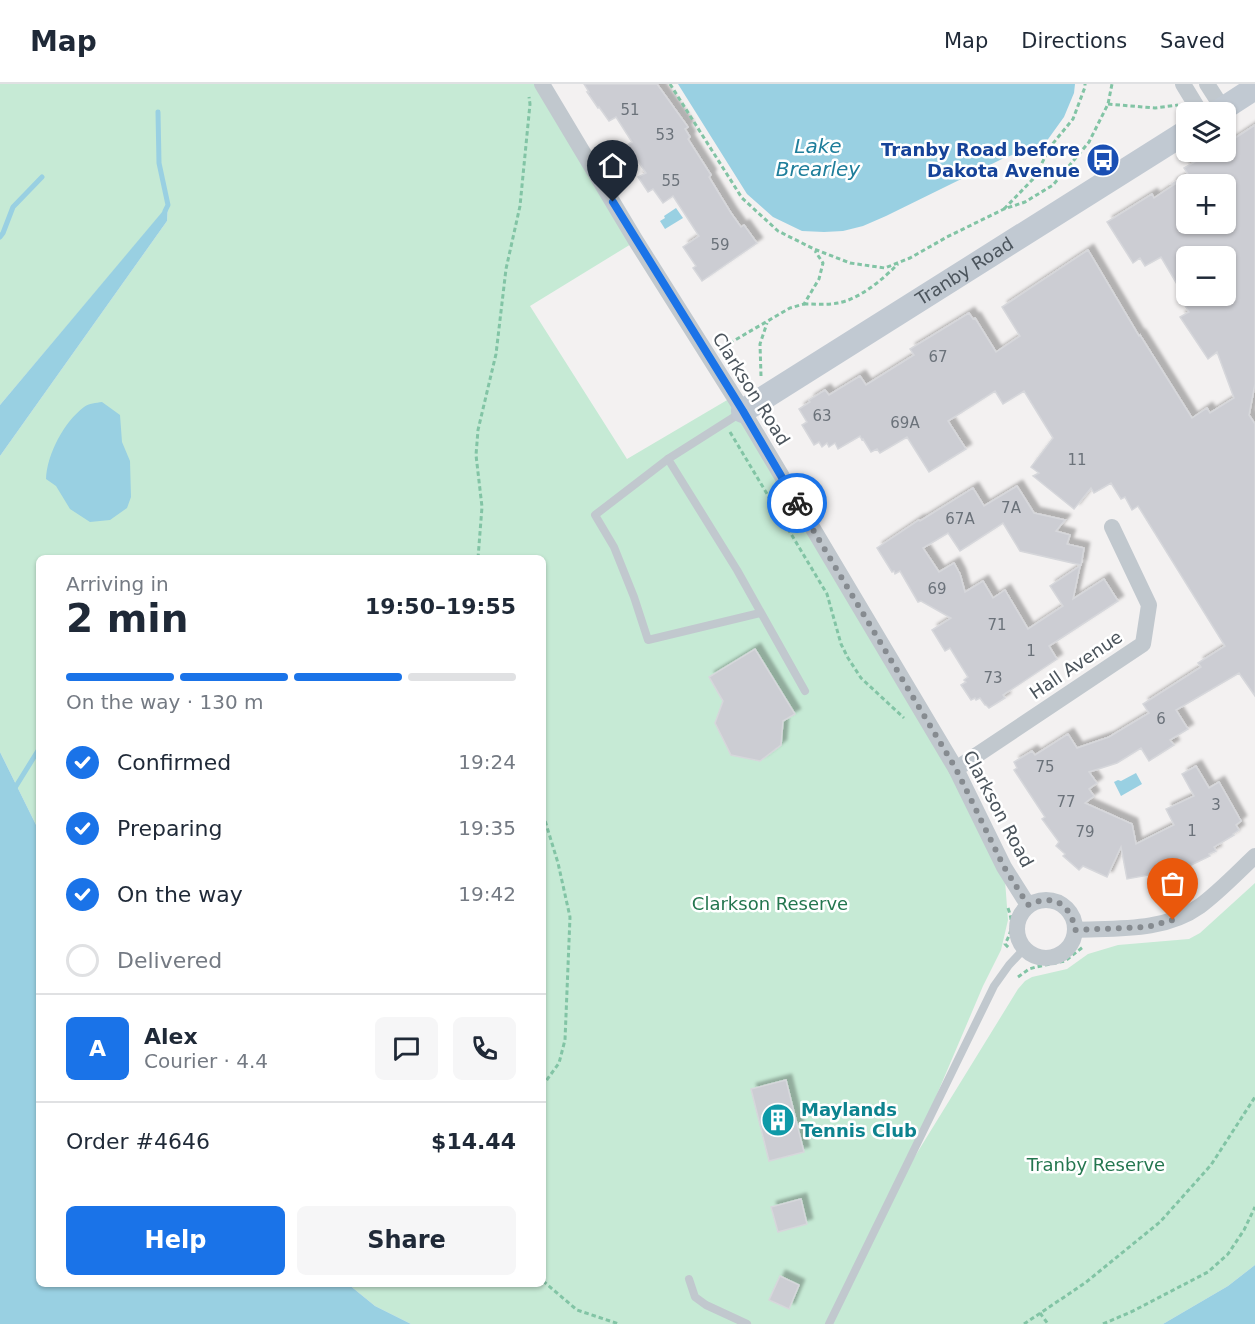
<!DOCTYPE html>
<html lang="en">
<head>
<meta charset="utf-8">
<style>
	:root { --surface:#fff; --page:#f6f6f7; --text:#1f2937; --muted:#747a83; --line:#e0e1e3; --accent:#1a73e8 }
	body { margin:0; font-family:"DejaVu Sans",sans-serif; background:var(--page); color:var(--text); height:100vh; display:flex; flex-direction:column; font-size:22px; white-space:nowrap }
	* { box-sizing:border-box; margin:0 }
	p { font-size:20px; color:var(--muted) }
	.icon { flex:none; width:33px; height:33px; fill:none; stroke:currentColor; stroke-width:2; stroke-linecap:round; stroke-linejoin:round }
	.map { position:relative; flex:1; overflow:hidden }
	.panel { position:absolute; left:36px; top:471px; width:510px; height:732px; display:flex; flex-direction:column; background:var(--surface); border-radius:9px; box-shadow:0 2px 4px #0004 }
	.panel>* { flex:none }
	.fabs { position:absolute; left:1176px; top:18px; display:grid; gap:12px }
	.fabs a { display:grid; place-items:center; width:60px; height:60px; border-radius:9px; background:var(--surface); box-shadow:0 2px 4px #0004; font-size:30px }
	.pin { position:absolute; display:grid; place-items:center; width:51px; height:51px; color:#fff; margin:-62px -26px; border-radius:50% 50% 50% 0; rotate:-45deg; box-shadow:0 0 6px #0007 }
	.pin .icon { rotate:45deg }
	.courier { position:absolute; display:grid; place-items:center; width:60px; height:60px; margin:-30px; border:4px solid #1a73e8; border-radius:50%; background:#fff; color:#222; box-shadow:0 2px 8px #0007 }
	.summary em { font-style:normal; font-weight:700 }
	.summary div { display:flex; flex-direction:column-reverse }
	.summary { display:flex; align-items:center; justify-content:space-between; height:102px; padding:0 30px }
	h1 { font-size:39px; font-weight:700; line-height:45px }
	.bar { display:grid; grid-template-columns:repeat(4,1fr); gap:9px 6px; align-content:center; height:72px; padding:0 30px }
	.bar i { height:8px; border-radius:4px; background:var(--line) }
	.bar .selected { background:var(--accent) }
	.bar p { grid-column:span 4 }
	.line { display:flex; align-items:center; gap:15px; padding:0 30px; border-top:2px solid var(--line) }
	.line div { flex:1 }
	.round { display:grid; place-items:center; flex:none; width:63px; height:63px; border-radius:9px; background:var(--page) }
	ol { padding:0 30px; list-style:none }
	li { display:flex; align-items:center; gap:18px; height:66px }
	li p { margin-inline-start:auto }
	li .icon { padding:6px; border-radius:50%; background:var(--accent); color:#fff; stroke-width:4 }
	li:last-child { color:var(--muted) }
	li i { width:33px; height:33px; border:3px solid var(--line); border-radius:50% }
	.button { display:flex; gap:12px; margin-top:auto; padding:12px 30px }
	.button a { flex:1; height:69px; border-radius:9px; background:var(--accent); color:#fff; font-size:24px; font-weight:700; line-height:69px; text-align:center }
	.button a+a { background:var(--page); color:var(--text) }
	header { display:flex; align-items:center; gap:36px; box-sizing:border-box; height:84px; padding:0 30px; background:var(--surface); border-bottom:2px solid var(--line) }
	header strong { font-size:28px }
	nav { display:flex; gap:33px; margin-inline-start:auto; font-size:21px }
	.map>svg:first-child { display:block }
	.green { fill:#c6ead5 }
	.water { fill:#99d0e2 }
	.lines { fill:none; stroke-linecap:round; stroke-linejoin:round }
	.stream { stroke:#99d0e2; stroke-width:5 }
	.building { fill:#cccdd3; stroke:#d6d7db; stroke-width:1.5; fill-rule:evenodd; filter:url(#shadow) }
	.path { stroke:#82c4a5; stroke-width:3; stroke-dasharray:4.5 3; stroke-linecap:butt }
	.lane { stroke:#c1c8ce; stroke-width:8 }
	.street { stroke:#c1c8ce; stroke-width:16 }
	.secondary { stroke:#c1c9d2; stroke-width:24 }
	.done { stroke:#868b90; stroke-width:6; stroke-dasharray:0 10.8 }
	.route { stroke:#1a73e8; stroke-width:8 }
	.labels { text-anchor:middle; stroke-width:5; stroke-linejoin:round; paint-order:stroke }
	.number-label { font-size:15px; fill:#6b727a }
	.transit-label { font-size:18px; font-weight:bold; fill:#164399; stroke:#fff; text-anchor:end }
	.street-label { font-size:18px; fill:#4b545c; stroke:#fff }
	.park-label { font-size:18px; fill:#24764f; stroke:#fff }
	.culture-label { font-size:18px; font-weight:bold; fill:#0d838f; stroke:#fff; text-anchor:start }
	.water-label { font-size:20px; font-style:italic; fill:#1f7e9b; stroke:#fff }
</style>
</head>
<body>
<header>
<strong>Map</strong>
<nav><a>Map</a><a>Directions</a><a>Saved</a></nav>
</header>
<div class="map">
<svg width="1255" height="1240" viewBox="0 0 1255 1240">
	<defs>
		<filter id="shadow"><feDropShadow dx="5.5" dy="-5.5" stdDeviation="1.5" flood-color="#0004"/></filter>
	</defs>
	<rect width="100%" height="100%" fill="#f3f1f1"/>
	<!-- green -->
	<path class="green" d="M 0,0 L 538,0 L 636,157 L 530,222 L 627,375 L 734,312 L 1004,783 L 1008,836 L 1001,866 L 983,902 L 901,1095 L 1018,905 L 1025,897 L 1032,893 L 1067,885 L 1088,870 L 1118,861 L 1189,855 L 1200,849 L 1255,799 L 1255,1181 L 1228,1202 L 1163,1240 L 411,1240 L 375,1222 L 348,1200 L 543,1200 L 543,474 L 39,474 L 39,747 L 0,668 L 0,372 L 167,137 L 168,122 L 0,321 Z"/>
	<!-- water -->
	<g class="water">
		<path d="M 678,0 L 1075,0 L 1074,9 L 1064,33 L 1046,58 L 1002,75 L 886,132 L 863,142 L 843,147 L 824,148 L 802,147 L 773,133 L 747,110 Z"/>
		<path d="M 168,121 L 167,137 L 0,372 L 0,321 Z"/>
		<path d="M 676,124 L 683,134 L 665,145 L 660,137 L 665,134 L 664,132 Z"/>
		<path d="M 102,318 L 120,331 L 122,358 L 130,377 L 131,413 L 127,424 L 110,436 L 90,438 L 70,425 L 56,402 L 46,395 C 47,370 64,338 84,323 C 89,319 96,319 102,318 Z"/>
		<path d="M 0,668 L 39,747 L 39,1200 L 348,1200 L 375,1222 L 411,1240 L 0,1240 Z"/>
		<path d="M 1136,689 L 1142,700 L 1121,712 L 1114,698 L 1118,696 L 1121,697 Z"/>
		<path d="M 1255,1181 L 1255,1240 L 1163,1240 L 1228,1202 Z"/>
	</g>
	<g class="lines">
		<!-- stream -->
		<g class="stream">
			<path d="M 158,28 L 159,79 L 168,121 L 165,127"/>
			<path d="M 0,153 L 3,149 L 13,123 L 42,93"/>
			<path d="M 13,707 L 39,665"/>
		</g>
	</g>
	<!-- building -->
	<g class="building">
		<path d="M 584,0 L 657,0 L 688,43 L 685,45 L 690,53 L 688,55 L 711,91 L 709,93 L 731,129 L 741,143 L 744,141 L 757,159 L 702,197 L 693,184 L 696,182 L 683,163 L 699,152 L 673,112 L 663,119 L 653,105 L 648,108 L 638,93 L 646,89 L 627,61 L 632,58 L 616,33 L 609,37 L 599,23 L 598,24 L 587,8 L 589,8 Z"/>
		<path d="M 1255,41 L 1255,300 L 1249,331 L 1255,340 L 1255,612 L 1239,589 L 1176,626 L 1188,645 L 1170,656 L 1174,661 L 1149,677 L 1141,664 L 1117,679 L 1089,688 L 1097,699 L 1089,705 L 1094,712 L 1085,719 L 1132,740 L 1136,760 L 1174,741 L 1166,725 L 1194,712 L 1182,690 L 1196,682 L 1209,704 L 1219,698 L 1241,737 L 1236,741 L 1239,746 L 1233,750 L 1234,751 L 1214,763 L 1216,767 L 1209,770 L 1210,772 L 1187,783 L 1181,787 L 1182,789 L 1158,801 L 1154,790 L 1127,795 L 1121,763 L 1107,793 L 1083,782 L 1079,786 L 1063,772 L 1065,770 L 1056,762 L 1059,758 L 1042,735 L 1045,733 L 1014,686 L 1017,684 L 1014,678 L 1032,667 L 1035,671 L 1068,650 L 1077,664 L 1109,653 L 1149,629 L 1143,620 L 1201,583 L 1198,579 L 1225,562 L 1138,422 L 1132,426 L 1125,413 L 1121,415 L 1111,399 L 1094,409 L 1091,404 L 1074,425 L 1033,392 L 1039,389 L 1031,383 L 1053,354 L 1024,307 L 1003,320 L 995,307 L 948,337 L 966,365 L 929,388 L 907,353 L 880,369 L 877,365 L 871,368 L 863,355 L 862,356 L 860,352 L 838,365 L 835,359 L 829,363 L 827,359 L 822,363 L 819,358 L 814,361 L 802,341 L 807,338 L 799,325 L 810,318 L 809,316 L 825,306 L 829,311 L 860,292 L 866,301 L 914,271 L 910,265 L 969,229 L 973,235 L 975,234 L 996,268 L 1020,252 L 1002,223 L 1088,166 L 1139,252 L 1140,251 L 1192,334 L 1207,324 L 1210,329 L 1234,314 L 1217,268 L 1208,275 L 1180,233 L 1189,228 L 1179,212 L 1184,212 L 1161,173 L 1145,182 L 1140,174 L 1133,179 L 1107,138 L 1152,110 L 1154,114 L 1175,100 L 1172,100 L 1188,90 L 1184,84 L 1212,68 L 1226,68 L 1226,60 ZM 1186,100 L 1226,100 L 1226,140 L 1186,140 ZM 1186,172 L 1226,172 L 1226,212 L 1186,212 Z"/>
		<path d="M 1017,402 L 1034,429 L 1065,436 L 1056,447 L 1070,451 L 1067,460 L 1084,464 L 1081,481 L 1020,467 L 1003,439 L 960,467 L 948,449 L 923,464 L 939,488 L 954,479 L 960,490 L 965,508 L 983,497 L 993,514 L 1005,506 L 1028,545 L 1063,522 L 1050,502 L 1080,482 L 1073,515 L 1104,495 L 1118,517 L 1049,562 L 1057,575 L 1003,611 L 1005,614 L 989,624 L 986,621 L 985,621 L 980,614 L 976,616 L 975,614 L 971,616 L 961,601 L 966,598 L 964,596 L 968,593 L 950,564 L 945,567 L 932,546 L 951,534 L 921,517 L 918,518 L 900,487 L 895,490 L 894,487 L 892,488 L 877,464 L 919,436 L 920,437 L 973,404 L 984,422 Z"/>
		<path d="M 755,565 L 795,630 L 783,637 L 781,661 L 760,677 L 731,671 L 715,639 L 723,617 L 709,593 Z"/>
		<path d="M 786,996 L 804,1068 L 769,1077 L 751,1005 Z"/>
		<path d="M 801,1115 L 807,1140 L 778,1148 L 771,1123 Z"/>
		<path d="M 780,1192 L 799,1201 L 789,1225 L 769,1216 Z"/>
	</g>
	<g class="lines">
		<!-- path -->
		<g class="path">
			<path d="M 670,0 L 742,114 L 778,147 L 814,165 L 850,179 L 885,184 L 910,174 L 947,153 L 1004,125 L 1025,118 L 1053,101 L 1089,58 L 1108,20 L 1112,0"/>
			<path d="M 1108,20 L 1155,24 L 1178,21"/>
			<path d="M 1004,125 L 1035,93 L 1050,63 L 1073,35 L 1085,3 L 1085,0"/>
			<path d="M 804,220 C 815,220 828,221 838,219 C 860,215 883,195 898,180"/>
			<path d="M 723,263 L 790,224 L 804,220 L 819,195 L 823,179 L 815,167"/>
			<path d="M 761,292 L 760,260 L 767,239"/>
			<path d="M 730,348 L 827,510 L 841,560 L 848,574 L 861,594 L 904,634"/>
			<path d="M 478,474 L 482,423 L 476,371 L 478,346 L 496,270 L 506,185 L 520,122 L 530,20 L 529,13"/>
			<path d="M 543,730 L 558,779 L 570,833 L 565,956 L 559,979 L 546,997 L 543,999"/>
			<path d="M 1008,824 C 1013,839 1013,845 1005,860 L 1009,864"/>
			<path d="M 1018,893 L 1029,885 L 1036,883 L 1065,877 L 1083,863"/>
			<path d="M 543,1197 L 577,1226 L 619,1240"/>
			<path d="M 1040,1229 L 1048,1240"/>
			<path d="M 1024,1240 L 1085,1199 L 1160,1138 L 1211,1081 L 1255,1013"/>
			<path d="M 1103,1240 L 1133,1227 L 1208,1188 L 1228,1170 L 1244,1146 L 1255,1123"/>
		</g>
		<!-- lane -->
		<g class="lane">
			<path d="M 742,328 L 668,375 L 737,486 L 805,607"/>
			<path d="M 668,375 L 595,431 L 614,463 L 634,513 L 648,556 L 760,529"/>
			<path d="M 689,1195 L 695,1213 L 706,1221 L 747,1240"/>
			<path d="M 829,1240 L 994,902 L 1009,881 L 1024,865"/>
		</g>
		<!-- street -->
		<g class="street">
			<path d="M 542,0 L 636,157 L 743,327 L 956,685 L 1004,783 L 1028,821"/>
			<path d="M 1183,0 L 1200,28"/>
			<path d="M 1207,0 L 1223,25"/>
			<path d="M 956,685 L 1143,560 L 1149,521 L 1112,443"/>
			<circle cx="1046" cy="845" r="29"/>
			<path d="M 1075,846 C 1117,844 1164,848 1200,822 C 1219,808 1238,788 1255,772"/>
		</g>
		<!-- secondary -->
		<g class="secondary">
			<path d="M 1218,28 L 1255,4"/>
			<path id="s1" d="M 743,327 L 1186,48"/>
		</g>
	</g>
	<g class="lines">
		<!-- done -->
		<path class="done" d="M 797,419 L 956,685 L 1004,783 L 1028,821 C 1053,809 1071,820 1075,846 L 1147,843 L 1173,836"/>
		<!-- route -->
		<path class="route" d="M 613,118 L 743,327 L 797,419"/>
	</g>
	<!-- icons -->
	<defs>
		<g id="bus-disc" transform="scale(1.725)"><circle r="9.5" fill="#1a4fb4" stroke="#fff"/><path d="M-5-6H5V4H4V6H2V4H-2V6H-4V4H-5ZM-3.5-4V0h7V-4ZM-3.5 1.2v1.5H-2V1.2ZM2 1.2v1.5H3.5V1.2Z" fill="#fff"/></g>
		<g id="building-disc" transform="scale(1.725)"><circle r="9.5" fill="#0f9aa8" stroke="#fff"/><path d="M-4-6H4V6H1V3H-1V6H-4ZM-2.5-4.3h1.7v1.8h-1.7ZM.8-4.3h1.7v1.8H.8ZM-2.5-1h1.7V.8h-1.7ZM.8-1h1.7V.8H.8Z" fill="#fff"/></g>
	</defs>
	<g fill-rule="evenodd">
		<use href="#bus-disc" x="1103" y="76"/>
		<use href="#building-disc" x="778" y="1036"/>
	</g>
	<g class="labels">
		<!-- number labels -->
		<g class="number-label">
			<text x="630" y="31">51</text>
			<text x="665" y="56">53</text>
			<text x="671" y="102">55</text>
			<text x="720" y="166">59</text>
			<text x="938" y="278">67</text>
			<text x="822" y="337">63</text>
			<text x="905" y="344">69A</text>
			<text x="1077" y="381">11</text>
			<text x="1011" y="429">7A</text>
			<text x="960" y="440">67A</text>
			<text x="937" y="510">69</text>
			<text x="997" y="546">71</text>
			<text x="1031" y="572">1</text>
			<text x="993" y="599">73</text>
			<text x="1161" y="640">6</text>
			<text x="1045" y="688">75</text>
			<text x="1066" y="723">77</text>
			<text x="1216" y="726">3</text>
			<text x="1192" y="752">1</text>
			<text x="1085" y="753">79</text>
		</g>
		<!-- transit labels -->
		<g class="transit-label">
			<text x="1080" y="72">Tranby Road before<tspan x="1080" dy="21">Dakota Avenue</tspan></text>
		</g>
		<!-- street labels -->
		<g class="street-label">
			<text dy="6" stroke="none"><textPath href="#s1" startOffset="262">Tranby Road</textPath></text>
			<text transform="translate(751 305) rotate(58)" y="6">Clarkson Road</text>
			<text transform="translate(1076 581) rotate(-34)" y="6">Hall Avenue</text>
			<text transform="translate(998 725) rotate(62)" y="6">Clarkson Road</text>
		</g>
		<!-- park labels -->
		<g class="park-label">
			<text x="770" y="826">Clarkson Reserve</text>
			<text x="1096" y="1087">Tranby Reserve</text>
		</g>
		<!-- culture labels -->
		<g class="culture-label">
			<text x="801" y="1032">Maylands<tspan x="801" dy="21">Tennis Club</tspan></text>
		</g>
		<!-- water labels -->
		<g class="water-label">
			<text x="818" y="69">Lake<tspan x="818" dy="23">Brearley</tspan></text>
		</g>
	</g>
</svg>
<div class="fabs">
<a><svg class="icon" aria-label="layers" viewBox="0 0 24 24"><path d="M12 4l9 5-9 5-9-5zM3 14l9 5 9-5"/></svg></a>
<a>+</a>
<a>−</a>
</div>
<div class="pin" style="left:1173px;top:836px;background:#ea580c"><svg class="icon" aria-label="bag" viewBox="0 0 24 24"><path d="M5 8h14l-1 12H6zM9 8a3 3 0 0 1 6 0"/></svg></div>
<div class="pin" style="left:613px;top:118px;background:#1f2937"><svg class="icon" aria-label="home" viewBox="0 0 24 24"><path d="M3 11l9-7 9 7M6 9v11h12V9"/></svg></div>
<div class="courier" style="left:797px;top:419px"><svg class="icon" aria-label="bike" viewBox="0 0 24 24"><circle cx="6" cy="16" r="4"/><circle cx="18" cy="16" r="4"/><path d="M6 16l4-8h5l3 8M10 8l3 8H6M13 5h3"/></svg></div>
<section class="panel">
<div class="summary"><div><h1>2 min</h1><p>Arriving in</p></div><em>19:50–19:55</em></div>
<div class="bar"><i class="selected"></i><i class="selected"></i><i class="selected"></i><i></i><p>On the way · 130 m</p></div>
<ol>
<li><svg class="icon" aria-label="check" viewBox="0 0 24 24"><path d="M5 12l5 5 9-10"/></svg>Confirmed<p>19:24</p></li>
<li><svg class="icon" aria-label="check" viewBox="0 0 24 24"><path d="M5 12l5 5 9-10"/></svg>Preparing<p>19:35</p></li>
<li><svg class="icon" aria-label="check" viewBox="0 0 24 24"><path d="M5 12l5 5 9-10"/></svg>On the way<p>19:42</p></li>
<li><i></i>Delivered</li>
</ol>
<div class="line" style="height:108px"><b class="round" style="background:var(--accent);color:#fff">A</b><div><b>Alex</b><p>Courier · 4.4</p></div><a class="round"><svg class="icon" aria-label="chat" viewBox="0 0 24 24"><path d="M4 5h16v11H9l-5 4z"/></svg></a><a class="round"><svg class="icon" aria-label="phone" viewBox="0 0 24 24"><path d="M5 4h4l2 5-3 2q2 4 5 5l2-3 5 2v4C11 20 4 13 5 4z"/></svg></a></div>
<div class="line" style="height:78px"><div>Order #4646</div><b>$14.44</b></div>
<div class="button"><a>Help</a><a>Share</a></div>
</section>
</div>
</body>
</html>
